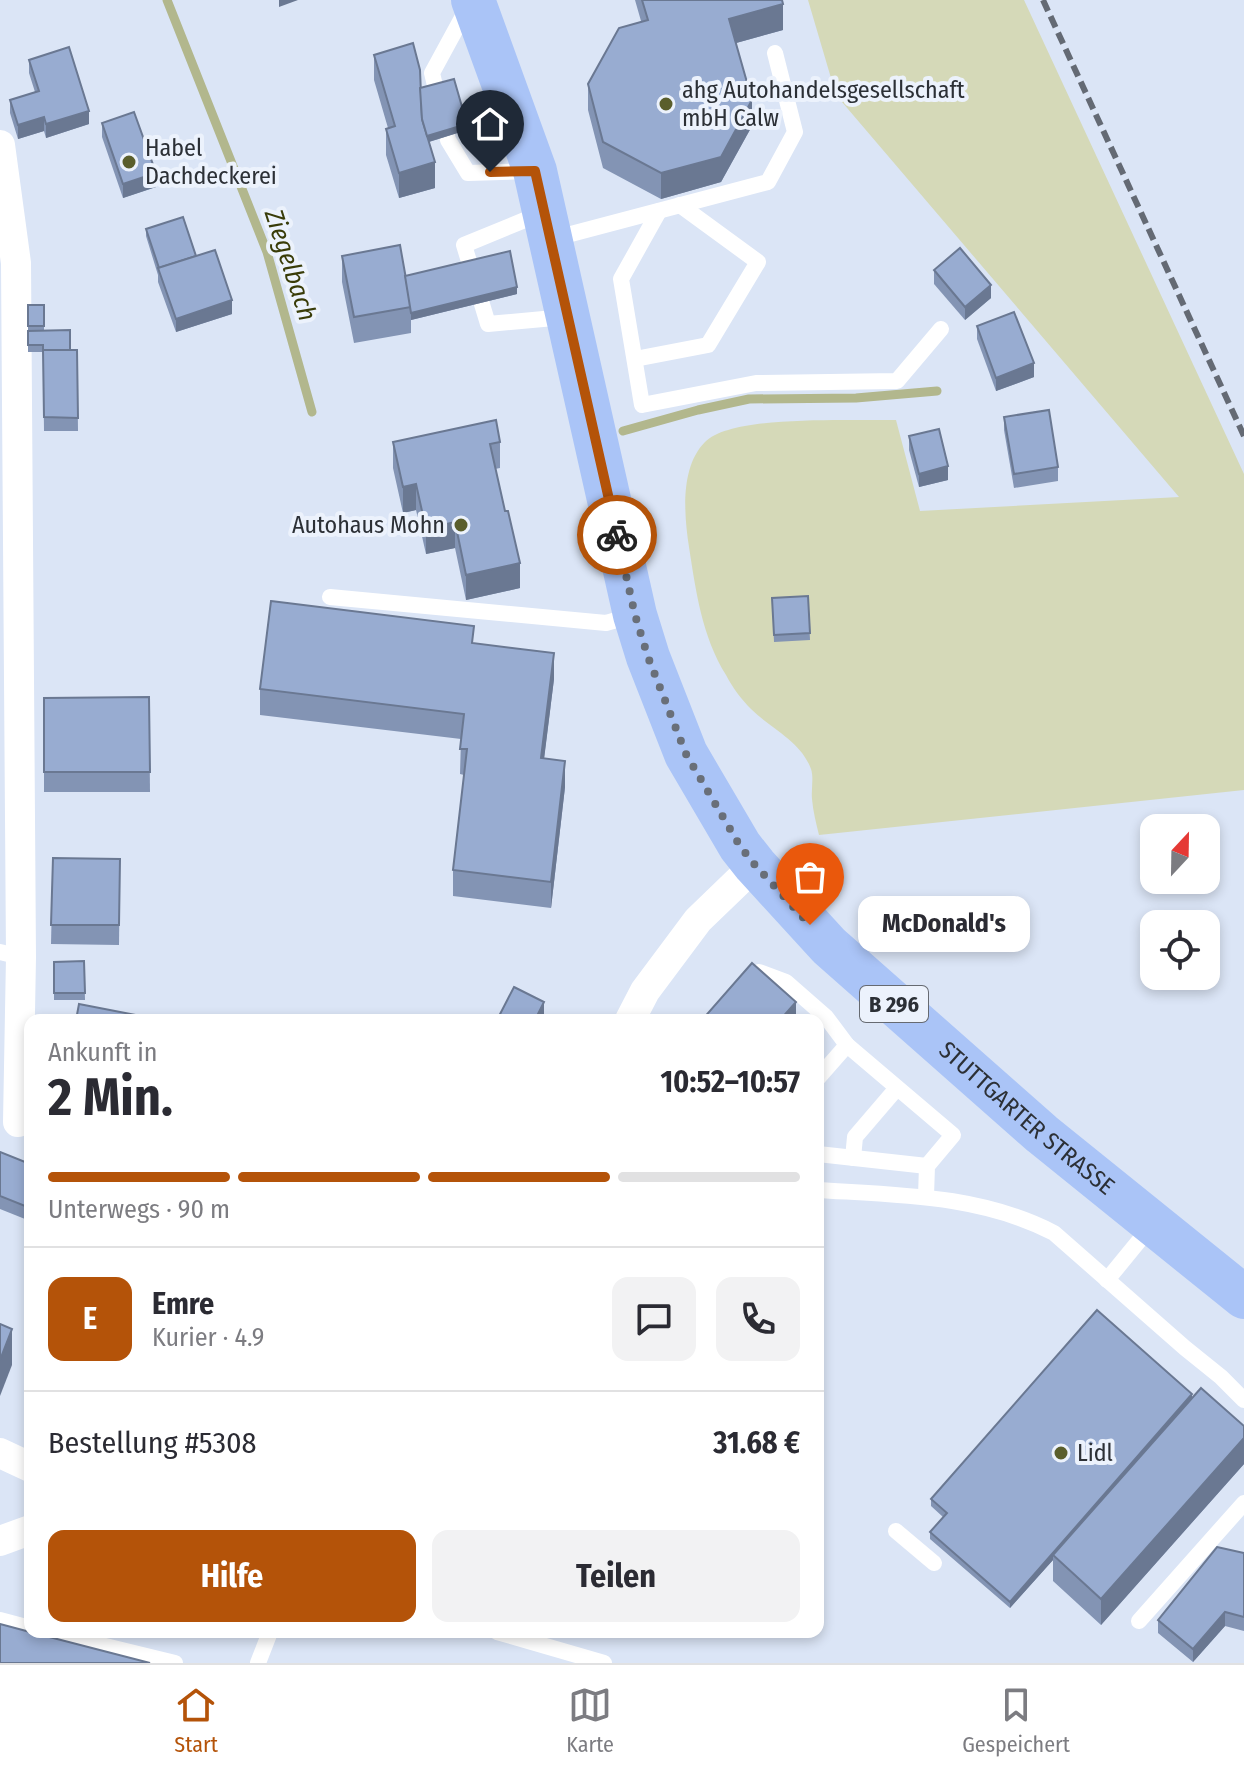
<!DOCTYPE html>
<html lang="de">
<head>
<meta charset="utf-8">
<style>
	:root { --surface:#fff; --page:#f2f2f3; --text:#2b2b33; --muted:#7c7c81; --line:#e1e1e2; --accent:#b45309 }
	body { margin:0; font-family:"Fira Sans Condensed",sans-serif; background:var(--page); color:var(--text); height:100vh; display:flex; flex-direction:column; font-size:30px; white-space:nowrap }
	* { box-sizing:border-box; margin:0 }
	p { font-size:26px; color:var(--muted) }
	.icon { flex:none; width:44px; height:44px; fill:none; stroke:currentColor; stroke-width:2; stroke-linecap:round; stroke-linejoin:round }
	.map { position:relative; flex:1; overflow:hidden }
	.drawer { position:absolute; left:24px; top:1014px; width:800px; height:624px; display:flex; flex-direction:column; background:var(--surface); border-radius:16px; box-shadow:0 4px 12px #0003 }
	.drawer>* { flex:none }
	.needle { width:52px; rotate:22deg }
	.controls { position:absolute; left:1140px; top:814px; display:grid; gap:16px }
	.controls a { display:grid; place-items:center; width:80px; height:80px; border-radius:16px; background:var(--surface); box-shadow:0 4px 12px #0003; font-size:40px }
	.pin { position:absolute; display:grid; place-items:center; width:68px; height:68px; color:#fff; margin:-82px -34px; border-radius:50% 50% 50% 0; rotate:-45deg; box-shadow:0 0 8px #0007 }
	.pin .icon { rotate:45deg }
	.courier { position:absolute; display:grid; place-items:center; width:80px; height:80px; margin:-40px; border:6px solid #b45309; border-radius:50%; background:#fff; color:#222; box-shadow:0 2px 10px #0007 }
	.bubble { position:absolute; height:56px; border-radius:16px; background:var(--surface); box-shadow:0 4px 12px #0003; font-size:26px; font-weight:700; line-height:56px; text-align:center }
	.head em { font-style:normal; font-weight:700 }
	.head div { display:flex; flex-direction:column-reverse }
	.head { display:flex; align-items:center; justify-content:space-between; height:136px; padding:0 24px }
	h1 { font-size:52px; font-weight:700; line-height:60px }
	.bar { display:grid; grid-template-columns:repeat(4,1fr); gap:12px 8px; align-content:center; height:96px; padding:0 24px }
	.bar i { height:10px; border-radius:6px; background:var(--line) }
	.bar .selected { background:var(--accent) }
	.bar p { grid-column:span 4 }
	.line { display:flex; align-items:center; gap:20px; padding:0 24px; border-top:2px solid var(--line) }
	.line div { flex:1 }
	.round { display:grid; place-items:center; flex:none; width:84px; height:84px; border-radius:16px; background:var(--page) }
	.action { display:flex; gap:16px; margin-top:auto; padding:16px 24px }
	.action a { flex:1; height:92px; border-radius:16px; background:var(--accent); color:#fff; font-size:32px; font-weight:700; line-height:92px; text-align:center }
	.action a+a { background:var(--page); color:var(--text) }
	.dock { display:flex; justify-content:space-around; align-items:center; height:112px; border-top:2px solid var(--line); background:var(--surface); font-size:22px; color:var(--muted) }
	.dock a { display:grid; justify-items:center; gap:4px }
	.dock .selected { color:var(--accent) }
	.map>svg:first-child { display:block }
	.green { fill:#d5d9b8 }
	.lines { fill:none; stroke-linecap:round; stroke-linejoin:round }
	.stream { stroke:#b2b78d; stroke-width:9 }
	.service { stroke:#fff; stroke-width:16 }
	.minor { stroke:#fff; stroke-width:30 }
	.primary { stroke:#aac4f7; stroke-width:44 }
	.rail { stroke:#646a74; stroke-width:6; stroke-dasharray:12 6; stroke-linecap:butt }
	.wall { fill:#8394b4 }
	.shaded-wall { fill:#6a7892 }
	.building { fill:#98acd1; stroke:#6a7892; stroke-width:2 }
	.done { stroke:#696f79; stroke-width:8; stroke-dasharray:0 14.4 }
	.route { stroke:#b45309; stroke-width:10 }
	.poi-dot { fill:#5a5e2c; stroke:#ecf2fc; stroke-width:3 }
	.labels { text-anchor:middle; stroke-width:8; stroke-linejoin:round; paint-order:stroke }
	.shield { fill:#ecf2fc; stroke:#666a71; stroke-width:2 }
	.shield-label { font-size:22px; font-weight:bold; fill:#2c3036 }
	.poi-label { font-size:24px; fill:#2c3036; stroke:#ecf2fc; text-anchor:start }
	.street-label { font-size:24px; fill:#2c3036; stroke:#ecf2fc }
	.water-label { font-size:26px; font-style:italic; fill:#393c08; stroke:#ecf2fc }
</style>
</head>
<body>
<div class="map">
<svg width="1244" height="1663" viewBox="0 0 1244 1663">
	<rect width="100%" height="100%" fill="#dbe5f6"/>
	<!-- green -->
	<path class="green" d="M 808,0 L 1024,0 L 1244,474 L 1244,790 L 819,835 C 816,823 813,811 812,799 C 811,789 814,778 811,769 C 801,741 771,729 751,709 C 742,700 732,687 726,675 C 702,636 696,592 689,547 C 684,515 680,467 705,442 C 732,414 855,421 896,420 L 920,511 L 1179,497 L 836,95 Z"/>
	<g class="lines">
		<!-- stream -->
		<g class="stream">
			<path d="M 167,0 L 267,252 L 312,412"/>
			<path d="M 623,431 L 698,410 L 749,399 L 856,398 L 937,391"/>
		</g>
		<!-- service -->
		<g class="service">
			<path d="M 469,5 L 432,73 L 448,140 L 468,173 L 532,171"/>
			<path d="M 659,211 L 621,279 L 642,405 L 756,383 L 897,381 L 941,329"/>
			<path d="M 542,213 L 464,245 L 488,324 L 565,317"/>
			<path d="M 552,239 L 768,182 L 795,132 L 775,53"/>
			<path d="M 635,359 L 708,345 L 758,262 L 680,205"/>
			<path d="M 330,597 L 606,623 L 634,615"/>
			<path d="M 0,952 L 21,957"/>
			<path d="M 747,982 L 759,972 L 786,982 L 826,1017 L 847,1045 L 953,1135 L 927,1166 L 926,1196"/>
			<path d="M 818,1078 L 847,1045"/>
			<path d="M 818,1154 L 927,1166"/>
			<path d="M 853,1158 L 855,1137 L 897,1088"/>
			<path d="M 818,1190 C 898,1195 981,1195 1054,1233 L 1185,1348 L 1221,1377 L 1244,1400"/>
			<path d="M 1107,1280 L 1152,1225"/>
			<path d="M 896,1531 L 934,1563"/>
			<path d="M 0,1620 L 30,1628"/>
			<path d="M 1139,1621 L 1244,1503"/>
			<path d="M 48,1632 L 175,1663"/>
			<path d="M 497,1632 L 604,1663"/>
			<path d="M 258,1663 L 270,1632"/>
		</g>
		<!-- minor -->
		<g class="minor">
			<path d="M 0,145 L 16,263 L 21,957 L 18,1122"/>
			<path d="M 630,1020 L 645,991 L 698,920 L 755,865"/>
			<path d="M 0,1453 L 30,1467"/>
			<path d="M 0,1541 L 30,1530"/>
		</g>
		<!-- primary -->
		<path class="primary" id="s1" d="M 473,0 L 535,171 L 635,615 L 648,657 L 686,754 L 740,846 L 755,865 L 829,946 L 1042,1134 L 1244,1297"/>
		<!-- rail -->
		<path class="rail" d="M 1043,0 L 1244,436"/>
	</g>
	<!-- wall -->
	<g class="wall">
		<path d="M 635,0 L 782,0 L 783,30 L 736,43 L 752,126 L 721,182 L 661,199 L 603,168 L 588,110 L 588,84 L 641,21 Z"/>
		<path d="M 374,55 L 420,88 L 467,130 L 429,142 L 435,188 L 399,198 L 386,155 L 386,129 L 388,128 L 374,80 Z"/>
		<path d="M 29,60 L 89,124 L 46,138 L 44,131 L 18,139 L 10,113 L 10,100 L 35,92 L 29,73 Z"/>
		<path d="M 102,123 L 156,187 L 123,198 L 102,137 Z"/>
		<path d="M 146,229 L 196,256 L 232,314 L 176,332 L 158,282 L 158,275 L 146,236 Z"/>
		<path d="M 342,256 L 405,276 L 517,294 L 411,320 L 411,333 L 354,343 L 342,282 Z"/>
		<path d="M 934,270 L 991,298 L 965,320 L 934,284 Z"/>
		<path d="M 28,305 L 44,305 L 44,331 L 70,350 L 77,350 L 78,431 L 44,431 L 43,352 L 28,352 Z"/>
		<path d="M 977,326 L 1034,377 L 996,391 L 977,339 Z"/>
		<path d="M 1004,417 L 1058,467 L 1058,481 L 1014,488 L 1004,430 Z"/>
		<path d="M 909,436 L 948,480 L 919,487 L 909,450 Z"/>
		<path d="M 393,442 L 500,442 L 500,468 L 495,469 L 520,588 L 466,600 L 455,548 L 426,554 L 416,510 L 403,513 L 393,468 Z"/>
		<path d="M 808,596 L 810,640 L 774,642 L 772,598 Z"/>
		<path d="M 474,643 L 554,679 L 544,758 L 565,787 L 551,908 L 453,896 L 453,870 L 464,775 L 460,774 L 461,739 L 260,715 L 260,689 Z"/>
		<path d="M 149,697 L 150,792 L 44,792 L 44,698 Z"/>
		<path d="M 53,858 L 120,859 L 119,945 L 51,944 Z"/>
		<path d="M 84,961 L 85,1000 L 54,1000 L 54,962 Z"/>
		<path d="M 0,1152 L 30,1164 L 30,1221 L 0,1209 Z"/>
		<path d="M 1192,1398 L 1244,1426 L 1244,1464 L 1101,1625 L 1053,1581 L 1053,1560 L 1010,1608 L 930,1539 L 930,1532 L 943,1517 L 931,1506 L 931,1499 Z"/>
		<path d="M 1244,1553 L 1244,1631 L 1225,1626 L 1193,1662 L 1158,1633 L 1158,1620 Z"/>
	</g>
	<!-- shaded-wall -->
	<g class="shaded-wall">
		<path d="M 279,0 L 298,0 L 279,7 Z"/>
		<path d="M 783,4 L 783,30 L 729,45 L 729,19 Z"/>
		<path d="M 752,100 L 752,126 L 721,182 L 661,199 L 661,173 Z"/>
		<path d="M 89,111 L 89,124 L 46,138 L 46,124 Z"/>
		<path d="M 44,117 L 44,131 L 18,139 L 18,125 Z"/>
		<path d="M 467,124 L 467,130 L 422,144 L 422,138 Z"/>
		<path d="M 435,162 L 435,188 L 399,198 L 399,173 Z"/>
		<path d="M 156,173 L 156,187 L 123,198 L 123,184 Z"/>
		<path d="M 991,285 L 991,298 L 965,320 L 965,307 Z"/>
		<path d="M 517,287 L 517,294 L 411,320 L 411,313 Z"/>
		<path d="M 232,300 L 232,314 L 176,332 L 176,319 Z"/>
		<path d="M 1034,363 L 1034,377 L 996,391 L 996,378 Z"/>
		<path d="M 948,466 L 948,480 L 919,487 L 919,474 Z"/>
		<path d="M 416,484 L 416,510 L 403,513 L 403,487 Z"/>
		<path d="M 455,522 L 455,548 L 426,554 L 426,529 Z"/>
		<path d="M 520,563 L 520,588 L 466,600 L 466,575 Z"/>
		<path d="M 554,653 L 554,679 L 541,784 L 541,758 Z"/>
		<path d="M 565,761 L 565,787 L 551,908 L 551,882 Z"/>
		<path d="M 544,1002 L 544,1020 L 535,1020 Z"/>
		<path d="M 796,1002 L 796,1020 L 780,1020 Z"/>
		<path d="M 12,1329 L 12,1365 L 0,1396 L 0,1360 Z"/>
		<path d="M 1192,1394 L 1192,1401 L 1053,1555 L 1053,1560 L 1010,1608 L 1010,1602 Z"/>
		<path d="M 1244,1438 L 1244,1464 L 1101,1625 L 1101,1599 Z"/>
		<path d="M 1225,1612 L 1225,1626 L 1193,1662 L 1193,1649 Z"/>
	</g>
	<!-- building -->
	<g class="building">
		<path d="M 642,0 L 782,0 L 783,4 L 729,19 L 752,100 L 721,157 L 661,173 L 603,142 L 588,84 L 619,28 L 648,20 Z"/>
		<path d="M 413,43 L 420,70 L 422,119 L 435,162 L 399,173 L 386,129 L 395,126 L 374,55 Z"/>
		<path d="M 69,47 L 89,111 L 46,124 L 44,117 L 18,125 L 10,100 L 39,91 L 29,60 Z"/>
		<path d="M 454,79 L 467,124 L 427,136 L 422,119 L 420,88 Z"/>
		<path d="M 134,112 L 156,173 L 123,184 L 102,123 Z"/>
		<path d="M 183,217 L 196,256 L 159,268 L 146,229 Z"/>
		<path d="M 400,245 L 411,307 L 354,317 L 342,256 Z"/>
		<path d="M 960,248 L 991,285 L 965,307 L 934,270 Z"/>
		<path d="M 215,250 L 232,300 L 176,319 L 158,268 Z"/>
		<path d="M 510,251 L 517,287 L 411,313 L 405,276 Z"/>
		<rect x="28" y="305" width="16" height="21"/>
		<path d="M 1014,312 L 1034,363 L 996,378 L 977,326 Z"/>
		<path d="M 70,330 L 70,350 L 43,350 L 43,345 L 28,345 L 28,331 Z"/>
		<path d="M 43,350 L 77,350 L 78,418 L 44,417 Z"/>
		<path d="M 1049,410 L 1058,467 L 1014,474 L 1004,417 Z"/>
		<path d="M 496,420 L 500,442 L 490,444 L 505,511 L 508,511 L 520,563 L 466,575 L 455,522 L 426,529 L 416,484 L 403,487 L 393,442 Z"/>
		<path d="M 939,429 L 948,466 L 919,474 L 909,436 Z"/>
		<path d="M 808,596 L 810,633 L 774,635 L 772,598 Z"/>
		<path d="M 271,601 L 474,626 L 472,643 L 554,653 L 541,758 L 565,761 L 551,882 L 453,870 L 467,749 L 460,749 L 464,714 L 260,689 Z"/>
		<path d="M 149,697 L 150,772 L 44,772 L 44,698 Z"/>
		<path d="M 53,858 L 120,859 L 119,925 L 51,925 Z"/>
		<path d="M 84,961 L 85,993 L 54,993 L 54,962 Z"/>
		<path d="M 752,963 L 796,1002 L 780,1020 L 702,1020 Z"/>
		<path d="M 514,987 L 544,1002 L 535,1020 L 497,1020 Z"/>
		<path d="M 79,1004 L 146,1017 L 145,1020 L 76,1020 Z"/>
		<path d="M 0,1152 L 30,1164 L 30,1208 L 0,1196 Z"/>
		<path d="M 1097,1310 L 1192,1394 L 1010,1602 L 930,1532 L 947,1513 L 931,1499 Z"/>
		<path d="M 0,1324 L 12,1329 L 0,1360 Z"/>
		<path d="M 1201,1388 L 1244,1426 L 1244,1438 L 1101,1599 L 1053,1555 Z"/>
		<path d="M 1217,1547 L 1244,1553 L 1244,1617 L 1225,1612 L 1193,1649 L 1158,1620 Z"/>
		<path d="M 0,1624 L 30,1632 L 150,1663 L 0,1663 Z"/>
	</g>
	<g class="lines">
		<!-- done -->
		<path class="done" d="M 617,535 L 635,615 L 648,657 L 686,754 L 740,846 L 755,865 L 810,925"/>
		<!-- route -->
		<path class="route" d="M 490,172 L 535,171 L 617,535"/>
	</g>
	<!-- markers -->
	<g class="poi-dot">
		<circle cx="666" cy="104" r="8"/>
		<circle cx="129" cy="162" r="8"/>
		<circle cx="461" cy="525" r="8"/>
		<circle cx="1061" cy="1453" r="8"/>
	</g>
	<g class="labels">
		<!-- shield labels -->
		<rect class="shield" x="860" y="986" width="68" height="36" rx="6"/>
		<g class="shield-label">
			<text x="894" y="1012">B 296</text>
		</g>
		<!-- poi labels -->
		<g class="poi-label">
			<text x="682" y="98">ahg Autohandelsgesellschaft<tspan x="682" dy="28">mbH Calw</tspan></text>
			<text x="145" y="156">Habel<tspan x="145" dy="28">Dachdeckerei</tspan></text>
			<text x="445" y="533" text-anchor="end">Autohaus Mohn</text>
			<text x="1077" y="1461">Lidl</text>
		</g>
		<!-- street labels -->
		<g class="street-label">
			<text dy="8" stroke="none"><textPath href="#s1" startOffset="1288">STUTTGARTER STRASSE</textPath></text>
		</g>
		<!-- water labels -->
		<g class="water-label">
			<text transform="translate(291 265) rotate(72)" y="9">Ziegelbach</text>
		</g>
	</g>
</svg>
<div class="controls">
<a><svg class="needle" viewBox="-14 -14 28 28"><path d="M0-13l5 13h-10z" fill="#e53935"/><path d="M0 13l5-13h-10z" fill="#7c7c81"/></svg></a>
<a><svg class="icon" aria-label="locate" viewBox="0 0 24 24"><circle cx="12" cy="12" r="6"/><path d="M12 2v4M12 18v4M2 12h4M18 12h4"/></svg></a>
</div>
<div class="pin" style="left:810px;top:925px;background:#ea580c"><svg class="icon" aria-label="bag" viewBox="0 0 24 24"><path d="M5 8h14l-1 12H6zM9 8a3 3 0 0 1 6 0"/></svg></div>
<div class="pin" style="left:490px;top:172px;background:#1f2937"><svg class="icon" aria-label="home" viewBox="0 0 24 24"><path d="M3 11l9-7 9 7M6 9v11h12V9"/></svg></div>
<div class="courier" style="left:617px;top:535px"><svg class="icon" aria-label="bike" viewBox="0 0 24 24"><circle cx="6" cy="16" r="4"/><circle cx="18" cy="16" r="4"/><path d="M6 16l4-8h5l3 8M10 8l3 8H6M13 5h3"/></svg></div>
<div class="bubble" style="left:858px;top:896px;width:172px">McDonald's</div>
<section class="drawer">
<div class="head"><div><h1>2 Min.</h1><p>Ankunft in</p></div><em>10:52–10:57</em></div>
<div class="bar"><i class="selected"></i><i class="selected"></i><i class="selected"></i><i></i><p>Unterwegs · 90 m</p></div>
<div class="line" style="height:144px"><b class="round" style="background:var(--accent);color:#fff">E</b><div><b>Emre</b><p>Kurier · 4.9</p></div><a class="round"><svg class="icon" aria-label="chat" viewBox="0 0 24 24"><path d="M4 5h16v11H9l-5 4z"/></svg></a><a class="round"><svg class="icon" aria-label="phone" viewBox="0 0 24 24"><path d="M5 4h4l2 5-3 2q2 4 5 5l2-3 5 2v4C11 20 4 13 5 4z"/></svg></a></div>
<div class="line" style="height:104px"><div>Bestellung #5308</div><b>31.68 €</b></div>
<div class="action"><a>Hilfe</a><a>Teilen</a></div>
</section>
</div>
<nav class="dock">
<a class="selected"><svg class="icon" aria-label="home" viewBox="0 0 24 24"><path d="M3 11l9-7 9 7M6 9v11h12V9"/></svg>Start</a>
<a><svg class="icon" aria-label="map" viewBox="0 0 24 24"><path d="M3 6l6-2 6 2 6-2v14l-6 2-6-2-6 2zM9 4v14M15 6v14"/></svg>Karte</a>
<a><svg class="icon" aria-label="saved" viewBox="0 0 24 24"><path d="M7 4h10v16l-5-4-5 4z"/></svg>Gespeichert</a>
</nav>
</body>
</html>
